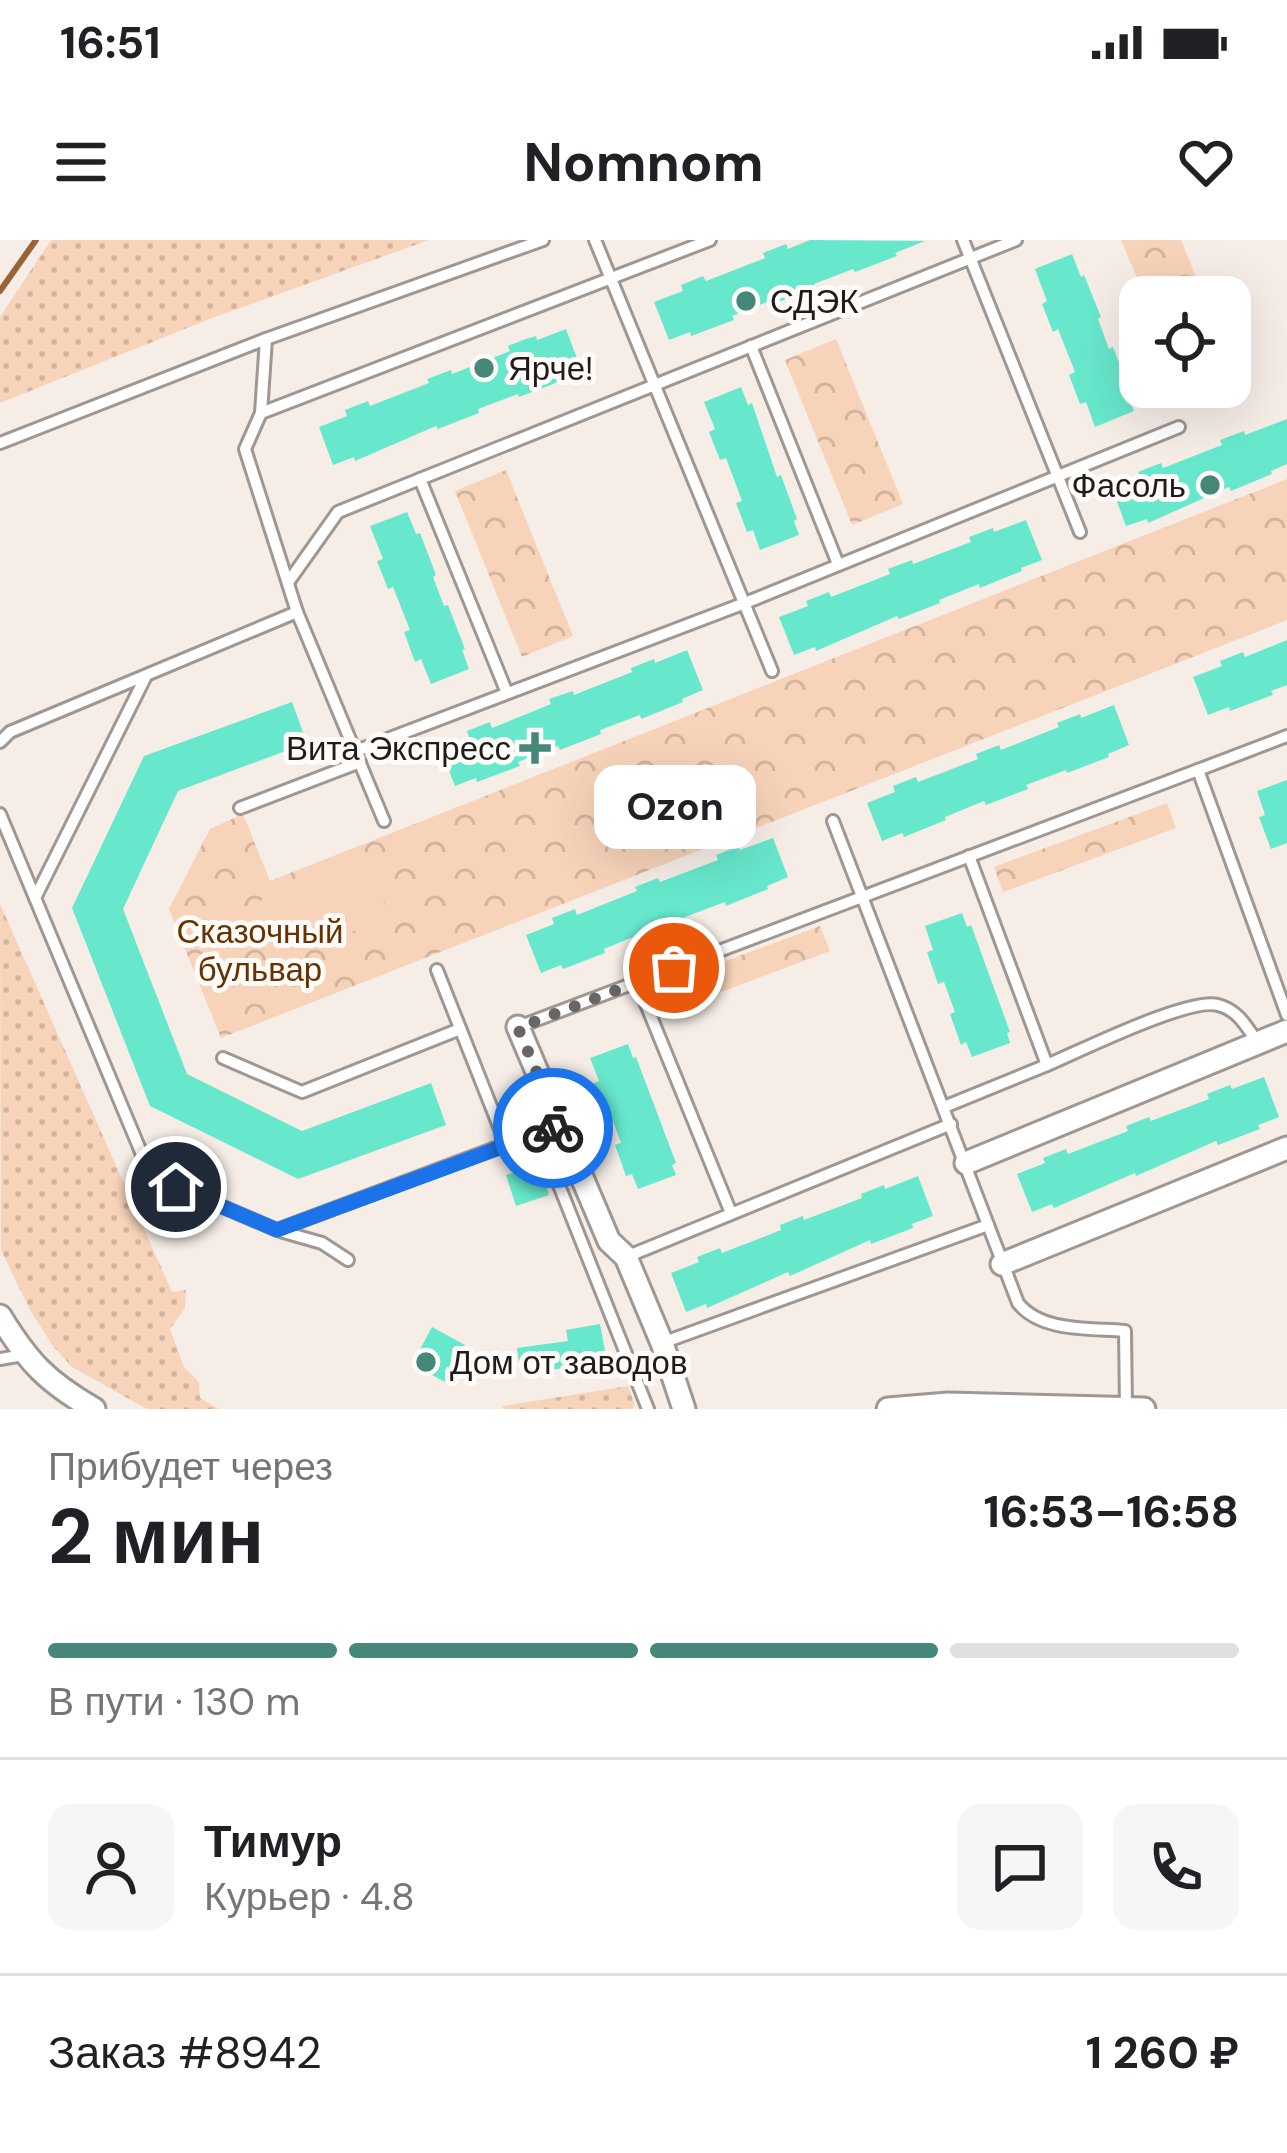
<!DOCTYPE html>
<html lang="ru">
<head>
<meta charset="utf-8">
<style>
	:root { --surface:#fff; --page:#f6f6f6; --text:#202124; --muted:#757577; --line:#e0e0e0; --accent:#458778 }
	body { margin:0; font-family:"DM Sans",sans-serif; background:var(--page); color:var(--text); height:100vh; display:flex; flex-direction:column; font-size:45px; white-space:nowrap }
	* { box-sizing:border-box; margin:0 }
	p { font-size:39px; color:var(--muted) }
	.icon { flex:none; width:66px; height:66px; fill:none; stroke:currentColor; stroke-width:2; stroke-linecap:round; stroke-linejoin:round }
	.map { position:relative; height:1169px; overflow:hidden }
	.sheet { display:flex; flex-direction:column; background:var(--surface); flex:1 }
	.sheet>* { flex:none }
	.controls { position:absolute; left:1119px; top:36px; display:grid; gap:24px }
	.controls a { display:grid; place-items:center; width:132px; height:132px; border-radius:24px; background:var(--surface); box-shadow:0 12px 48px #0002; font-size:60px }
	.pin { position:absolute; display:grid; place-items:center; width:102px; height:102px; color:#fff; margin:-51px; border:6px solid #fff; border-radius:50%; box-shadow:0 3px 12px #0007 }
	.courier { position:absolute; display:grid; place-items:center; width:120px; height:120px; margin:-60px; border:9px solid #1a73e8; border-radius:50%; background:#fff; color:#222; box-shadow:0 3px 15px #0007 }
	.bubble { position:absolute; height:84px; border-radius:24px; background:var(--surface); box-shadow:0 12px 48px #0002; font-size:39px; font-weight:700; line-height:84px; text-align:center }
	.summary em { font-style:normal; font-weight:700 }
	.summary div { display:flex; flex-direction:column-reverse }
	.summary { display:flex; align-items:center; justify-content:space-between; height:204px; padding:0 48px }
	h1 { font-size:78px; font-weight:700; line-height:90px }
	.bar { display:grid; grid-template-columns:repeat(4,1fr); gap:18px 12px; align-content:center; height:144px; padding:0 48px }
	.bar i { height:15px; border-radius:9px; background:var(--line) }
	.bar .selected { background:var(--accent) }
	.bar p { grid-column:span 4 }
	.line { display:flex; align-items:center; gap:30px; padding:0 48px; border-top:3px solid var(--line) }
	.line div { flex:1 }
	.round { display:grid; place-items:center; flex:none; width:126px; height:126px; border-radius:24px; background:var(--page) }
	.status { display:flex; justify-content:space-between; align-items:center; height:84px; padding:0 60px; background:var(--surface); direction:ltr }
	.status svg { height:33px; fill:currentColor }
	header { display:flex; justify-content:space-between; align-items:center; height:156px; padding:0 48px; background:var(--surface); font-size:54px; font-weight:700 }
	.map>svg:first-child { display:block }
	.grass { fill:url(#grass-dots) }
	.park { fill:url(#park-crowns) }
	.pitch { fill:#f7d3b9 }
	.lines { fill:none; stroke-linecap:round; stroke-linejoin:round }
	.stream { stroke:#996237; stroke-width:6 }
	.building { fill:#67e8cc }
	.service-casing { stroke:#9f9791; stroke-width:16 }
	.minor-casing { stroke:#9f9791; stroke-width:27 }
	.service { stroke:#fff; stroke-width:10 }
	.minor { stroke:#fff; stroke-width:21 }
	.done { stroke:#6a6562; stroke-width:12; stroke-dasharray:0 21.6 }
	.route { stroke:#1a73e8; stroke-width:15 }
	.poi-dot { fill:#458778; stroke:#fffbf9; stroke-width:4.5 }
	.labels { text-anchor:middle; stroke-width:10; stroke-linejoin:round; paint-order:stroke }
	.poi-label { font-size:33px; fill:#1f1c1a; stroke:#fffbf9; text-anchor:start }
	.park-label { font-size:33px; fill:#663302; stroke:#fffbf9 }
</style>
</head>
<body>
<div class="status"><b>16:51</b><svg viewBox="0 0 49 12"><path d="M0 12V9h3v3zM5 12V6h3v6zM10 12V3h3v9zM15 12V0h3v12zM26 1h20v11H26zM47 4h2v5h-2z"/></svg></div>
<header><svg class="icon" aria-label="menu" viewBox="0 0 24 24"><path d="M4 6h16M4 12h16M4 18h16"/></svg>Nomnom<svg class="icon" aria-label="heart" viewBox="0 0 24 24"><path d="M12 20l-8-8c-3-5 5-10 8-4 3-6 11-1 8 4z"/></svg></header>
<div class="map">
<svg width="1287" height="1169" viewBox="0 0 1287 1169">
	<defs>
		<pattern id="grass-dots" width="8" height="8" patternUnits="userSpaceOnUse" patternTransform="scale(3)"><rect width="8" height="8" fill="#f7d3b9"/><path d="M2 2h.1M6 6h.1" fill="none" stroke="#d3b59e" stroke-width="1.8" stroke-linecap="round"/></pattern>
		<pattern id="park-crowns" width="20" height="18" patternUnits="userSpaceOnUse" patternTransform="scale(3)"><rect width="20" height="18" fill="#f7d3b9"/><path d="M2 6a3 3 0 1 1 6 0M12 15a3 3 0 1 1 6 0" fill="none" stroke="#d3b59e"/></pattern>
	</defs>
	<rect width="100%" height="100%" fill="#f6ede7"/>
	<!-- grass -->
	<g class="grass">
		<path d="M 51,0 L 429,0 L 212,78 L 0,163 L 0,77 Z"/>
		<path d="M 0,664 L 172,1052 L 186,1050 L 185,1068 L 170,1089 L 184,1127 L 199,1142 L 200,1158 L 219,1169 L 147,1169 L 72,1127 L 53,1106 L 30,1070 L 1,1010 Z"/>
		<path d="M 628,1146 L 634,1163 L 633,1169 L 503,1169 L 503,1166 Z"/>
	</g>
	<!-- park -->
	<g class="park">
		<path d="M 1121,0 L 1181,0 L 1204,57 L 1145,57 Z"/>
		<path d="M 836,99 L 903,264 L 852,285 L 785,120 Z"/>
		<path d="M 506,230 L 573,396 L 522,417 L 455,251 Z"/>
		<path d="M 1287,239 L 1287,380 L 221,798 L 169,669 L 210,589 L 243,574 L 270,641 Z"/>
		<path d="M 1167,563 L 1176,588 L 1003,652 L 994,627 Z"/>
		<path d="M 820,686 L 830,711 L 657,776 L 648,750 Z"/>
	</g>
	<!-- pitch -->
	<path class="pitch" d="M 359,621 L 370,627 L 387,669 L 380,681 L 284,718 L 272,713 L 258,673 L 261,660 Z"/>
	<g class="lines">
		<!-- stream -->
		<path class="stream" d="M 0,51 L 36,0"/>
	</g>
	<!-- building -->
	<g class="building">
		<path d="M 810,0 L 925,1 L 895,13 L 897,16 L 855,32 L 853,29 L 814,44 L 815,48 L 773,64 L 772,60 L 732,76 L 734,80 L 691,96 L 690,92 L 669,100 L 654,62 L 683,51 L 681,45 L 703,36 L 706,41 L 765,18 L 763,13 L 786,4 L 788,9 Z"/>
		<path d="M 1072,14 L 1081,37 L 1084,35 L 1101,77 L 1098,79 L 1109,109 L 1113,107 L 1130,151 L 1126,152 L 1134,171 L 1095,187 L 1086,162 L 1080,164 L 1069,135 L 1075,132 L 1058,89 L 1053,92 L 1042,64 L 1047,61 L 1035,29 Z"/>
		<path d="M 566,89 L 581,129 L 560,138 L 561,141 L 519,157 L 518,154 L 478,169 L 479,173 L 438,189 L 436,186 L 355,221 L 354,217 L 333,225 L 319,187 L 347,176 L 345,170 L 368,161 L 370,166 L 429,143 L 427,139 L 451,130 L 452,134 L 510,111 L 508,106 L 523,100 L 536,96 L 537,100 Z"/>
		<path d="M 741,147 L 748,165 L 752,163 L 777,237 L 781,235 L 797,279 L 794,281 L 799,295 L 760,310 L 753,290 L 747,292 L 736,263 L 742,261 L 726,218 L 720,220 L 709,192 L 715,189 L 704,162 Z"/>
		<path d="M 1287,179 L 1287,224 L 1271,231 L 1272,234 L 1231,251 L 1229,247 L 1148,283 L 1147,279 L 1126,286 L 1112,248 L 1140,237 L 1138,232 L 1161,223 L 1163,228 L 1222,205 L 1220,200 L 1244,191 L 1245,195 Z"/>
		<path d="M 407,272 L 416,294 L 420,293 L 436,335 L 433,337 L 444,366 L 448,365 L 465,409 L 462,410 L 469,429 L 431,444 L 421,419 L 415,422 L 404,392 L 410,390 L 393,347 L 388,349 L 377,321 L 383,319 L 370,286 Z"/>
		<path d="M 1026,280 L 1042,320 L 1021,328 L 1022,331 L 980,348 L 979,344 L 939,360 L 940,363 L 899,379 L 897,376 L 816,411 L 815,407 L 794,415 L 779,377 L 808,366 L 806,361 L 829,352 L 831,357 L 890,334 L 888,329 L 912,320 L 913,324 L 971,302 L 969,297 L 993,288 L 994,292 Z"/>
		<path d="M 1287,400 L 1287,445 L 1271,451 L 1273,455 L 1230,471 L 1229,467 L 1208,475 L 1193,437 L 1222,426 L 1220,421 L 1243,412 L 1245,417 Z"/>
		<path d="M 687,410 L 703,450 L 682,459 L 683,462 L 641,479 L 640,475 L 600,490 L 601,494 L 560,510 L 558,506 L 518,522 L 520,526 L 477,542 L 476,538 L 455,546 L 440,508 L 469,497 L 467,491 L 490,482 L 492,488 L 551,464 L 549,459 L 573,451 L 574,455 L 632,432 L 631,428 L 654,419 L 655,423 Z"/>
		<path d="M 292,462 L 307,503 L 178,551 L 123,669 L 187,834 L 302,891 L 431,843 L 446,885 L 298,939 L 150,866 L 72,668 L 144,516 Z"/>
		<path d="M 1114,465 L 1129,505 L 1108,514 L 1109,517 L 1067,533 L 1066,530 L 1026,545 L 1028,549 L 986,565 L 984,561 L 945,577 L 946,580 L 904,597 L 902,593 L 882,601 L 867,563 L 895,552 L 893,546 L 916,537 L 918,542 L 978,519 L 976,514 L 999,505 L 1001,510 L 1059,487 L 1057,483 L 1080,474 L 1081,478 Z"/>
		<path d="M 1287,540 L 1287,603 L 1271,609 L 1259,577 L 1265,575 L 1257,551 Z"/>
		<path d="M 773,598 L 788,637 L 767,646 L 768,649 L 726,666 L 725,662 L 685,677 L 687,681 L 645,697 L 643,693 L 604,709 L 605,713 L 563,729 L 561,725 L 541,733 L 526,695 L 554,684 L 552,678 L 575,669 L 577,675 L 637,651 L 635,647 L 658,638 L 660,642 L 718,620 L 716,615 L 739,606 L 740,610 Z"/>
		<path d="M 962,673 L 967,687 L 971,685 L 1010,792 L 1007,793 L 1010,803 L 972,817 L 966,802 L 961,805 L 950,774 L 955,772 L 944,742 L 938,744 L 927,712 L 933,710 L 925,686 Z"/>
		<path d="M 628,804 L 633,818 L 636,817 L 676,923 L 672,925 L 676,935 L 638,949 L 632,934 L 626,936 L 615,905 L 621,903 L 610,873 L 604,875 L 592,844 L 599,841 L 590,818 Z"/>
		<path d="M 1264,837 L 1279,877 L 1258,885 L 1260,889 L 1218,905 L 1216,901 L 1136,936 L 1135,933 L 1054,968 L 1052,964 L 1032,972 L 1017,934 L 1045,923 L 1043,918 L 1066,909 L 1068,914 L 1128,891 L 1126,886 L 1149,877 L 1151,881 L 1209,859 L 1207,854 L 1230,845 L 1232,849 Z"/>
		<path d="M 540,925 L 549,955 L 516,966 L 506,935 Z"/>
		<path d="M 918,936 L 933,976 L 912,984 L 913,988 L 871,1004 L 870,1000 L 790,1036 L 788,1032 L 707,1068 L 706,1064 L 686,1072 L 671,1033 L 699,1022 L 697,1017 L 720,1008 L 722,1013 L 781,990 L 780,985 L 803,976 L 804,980 L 862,958 L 861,954 L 884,945 L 885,949 Z"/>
		<path d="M 600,1084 L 607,1121 L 521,1135 L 517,1108 L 568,1101 L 566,1090 Z"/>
		<path d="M 432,1087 L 465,1105 L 445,1142 L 412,1124 Z"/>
	</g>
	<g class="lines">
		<!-- service casing -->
		<g class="service-casing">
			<g id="service">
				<path d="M 595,0 L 772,431"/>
				<path d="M 963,0 L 1080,292"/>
				<path d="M 266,99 L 261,173 L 245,209 L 297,372"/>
				<path d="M 751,106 L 838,324"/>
				<path d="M 261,173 L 710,0"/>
				<path d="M 0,203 L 266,99 L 543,0"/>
				<path d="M 420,239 L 507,453"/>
				<path d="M 289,341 L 338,272 L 1016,0"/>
				<path d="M 1287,496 L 1198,530 L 1287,775"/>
				<path d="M 0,502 L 10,492 L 297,372 L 384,581"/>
				<path d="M 356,511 L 745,363 L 1179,187"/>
				<path d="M 240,568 L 360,522"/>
				<path d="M 0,574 L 151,936 L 277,990 L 506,904"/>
				<path d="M 833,581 L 1018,1063 C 1041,1092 1089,1088 1125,1091 L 1126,1168"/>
				<path d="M 35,658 L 146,436"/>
				<path d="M 437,730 L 506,904 L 559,885"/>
				<path d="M 637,742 L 731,973"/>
				<path d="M 518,787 L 1198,530"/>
				<path d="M 223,818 L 302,852 L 460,789"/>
				<path d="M 1047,825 C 1080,811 1189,757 1218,765 C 1238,770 1246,786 1258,803"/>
				<path d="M 944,867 L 1047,825 L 969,616"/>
				<path d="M 551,925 L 648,1169"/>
				<path d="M 280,991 L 322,1003 L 348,1020"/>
				<path d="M 626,1017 L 951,884"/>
				<path d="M 662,1103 L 988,985"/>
				<path d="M 0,1119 L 23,1115"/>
			</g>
		</g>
		<!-- minor casing -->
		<g class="minor-casing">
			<g id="minor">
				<path d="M 518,787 L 609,1001 L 626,1017 L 662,1103 L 684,1169"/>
				<path d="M 966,923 L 1287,791"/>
				<path d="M 1002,1024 L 1287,908"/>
				<path d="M 0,1076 C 28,1122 47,1142 94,1169"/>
				<path d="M 888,1169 L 948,1164 L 1144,1169"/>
			</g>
		</g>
		<!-- service -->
		<use href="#service" class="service"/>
		<!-- minor -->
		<use href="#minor" class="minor"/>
	</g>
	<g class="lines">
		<!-- done -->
		<path class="done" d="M 553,888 L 559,885 L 518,788 L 674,728"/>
		<!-- route -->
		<path class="route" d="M 176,947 L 277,990 L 553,888"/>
	</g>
	<!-- markers -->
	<g class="poi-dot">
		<circle cx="746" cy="61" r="12"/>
		<circle cx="484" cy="128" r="12"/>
		<circle cx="1210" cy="245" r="12"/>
		<path d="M529 490h12v12h12v12h-12v12h-12v-12h-12v-12h12z"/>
		<circle cx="426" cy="1122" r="12"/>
	</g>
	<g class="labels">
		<!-- poi labels -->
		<g class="poi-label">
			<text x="770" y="73">СДЭК</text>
			<text x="508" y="140">Ярче!</text>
			<text x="1186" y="257" text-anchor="end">Фасоль</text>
			<text x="511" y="520" text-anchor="end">Вита Экспресс</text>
			<text x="450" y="1134">Дом от заводов</text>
		</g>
		<!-- park labels -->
		<g class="park-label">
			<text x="260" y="703">Сказочный<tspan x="260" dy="38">бульвар</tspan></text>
		</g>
	</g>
</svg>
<div class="controls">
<a><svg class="icon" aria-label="locate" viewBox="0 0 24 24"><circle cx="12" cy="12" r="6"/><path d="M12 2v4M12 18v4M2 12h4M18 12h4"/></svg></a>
</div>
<div class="pin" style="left:674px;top:728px;background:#ea580c"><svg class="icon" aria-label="bag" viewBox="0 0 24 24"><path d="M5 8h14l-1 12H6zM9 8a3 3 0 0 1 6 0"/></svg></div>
<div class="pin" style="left:176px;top:947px;background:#1f2937"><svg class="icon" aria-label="home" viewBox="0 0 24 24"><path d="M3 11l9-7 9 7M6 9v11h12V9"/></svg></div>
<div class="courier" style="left:553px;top:888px"><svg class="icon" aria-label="bike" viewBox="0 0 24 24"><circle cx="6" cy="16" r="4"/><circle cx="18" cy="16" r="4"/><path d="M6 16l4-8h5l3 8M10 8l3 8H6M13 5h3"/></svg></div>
<div class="bubble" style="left:594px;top:525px;width:162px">Ozon</div>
</div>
<section class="sheet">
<div class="summary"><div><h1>2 мин</h1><p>Прибудет через</p></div><em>16:53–16:58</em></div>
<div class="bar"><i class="selected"></i><i class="selected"></i><i class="selected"></i><i></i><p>В пути · 130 m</p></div>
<div class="line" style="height:216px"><a class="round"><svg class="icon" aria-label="person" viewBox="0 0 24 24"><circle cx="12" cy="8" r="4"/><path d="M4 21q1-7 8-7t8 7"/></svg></a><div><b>Тимур</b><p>Курьер · 4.8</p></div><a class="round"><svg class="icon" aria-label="chat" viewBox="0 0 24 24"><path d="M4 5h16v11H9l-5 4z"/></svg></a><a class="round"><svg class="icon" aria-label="phone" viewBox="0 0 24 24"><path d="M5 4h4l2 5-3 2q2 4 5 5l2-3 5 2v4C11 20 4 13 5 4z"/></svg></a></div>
<div class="line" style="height:156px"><div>Заказ #8942</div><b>1 260 ₽</b></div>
</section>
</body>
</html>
